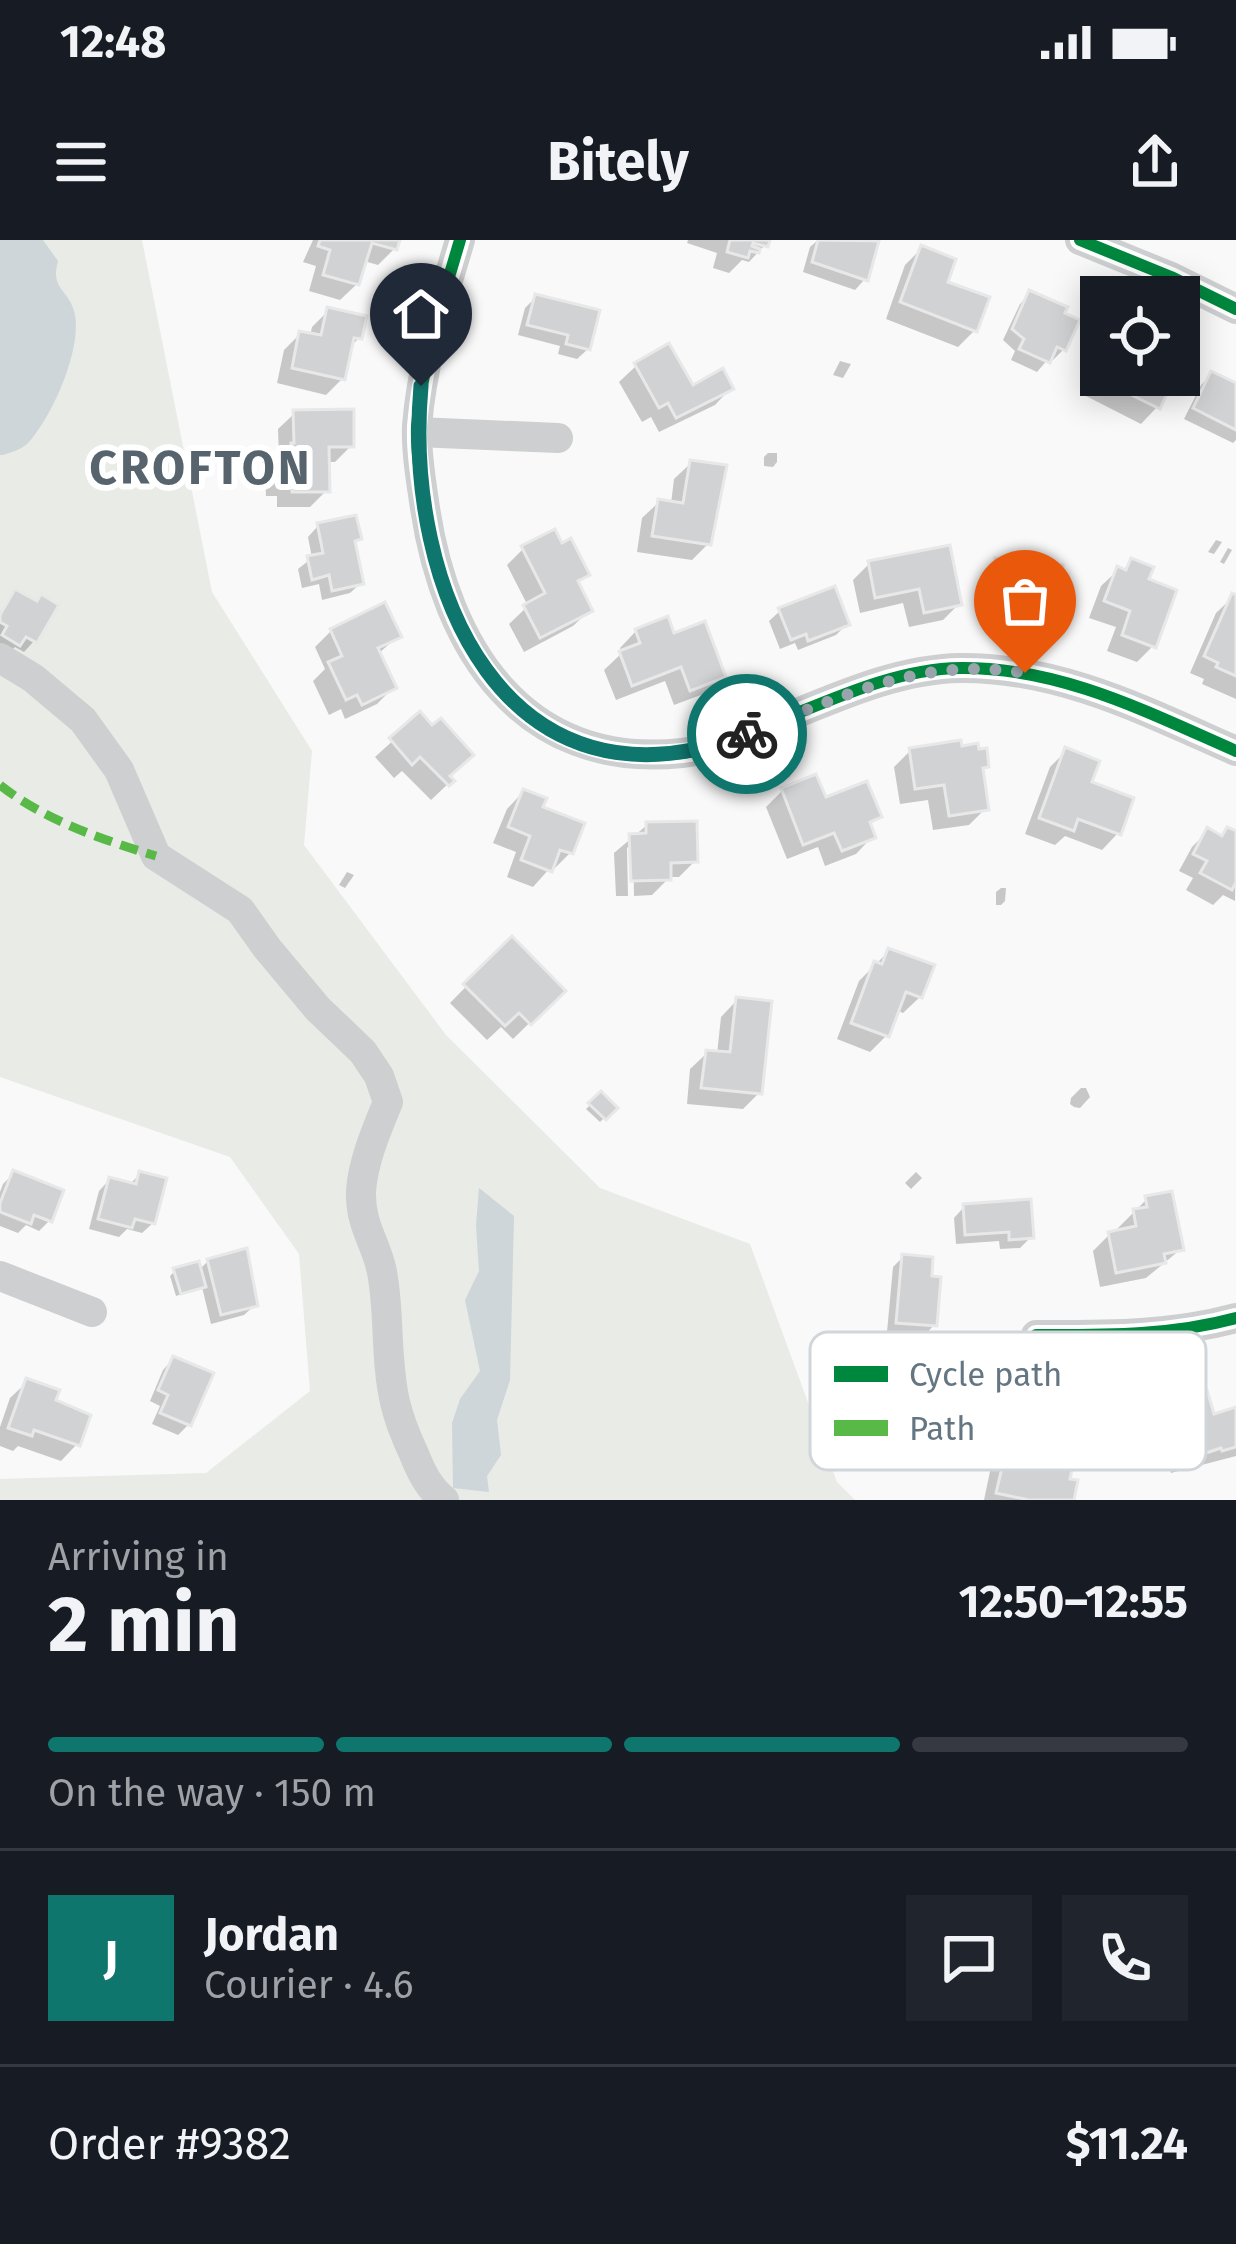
<!DOCTYPE html>
<html lang="en">
<head>
<meta charset="utf-8">
<style>
	:root { --surface:#171b24; --page:#20242c; --text:#f1f3f6; --muted:#9ea1a6; --line:#363941; --accent:#0f766e }
	body { margin:0; font-family:"Fira Sans",sans-serif; background:var(--page); color:var(--text); height:100vh; display:flex; flex-direction:column; font-size:45px; white-space:nowrap }
	* { box-sizing:border-box; margin:0 }
	p { font-size:39px; color:var(--muted) }
	.icon { flex:none; width:66px; height:66px; fill:none; stroke:currentColor; stroke-width:2; stroke-linecap:round; stroke-linejoin:round }
	.map { position:relative; height:1260px; overflow:hidden }
	.drawer { display:flex; flex-direction:column; background:var(--surface); flex:1 }
	.drawer>* { flex:none }
	.controls { position:absolute; left:1080px; top:36px; display:grid; gap:24px }
	.controls a { display:grid; place-items:center; width:120px; height:120px; border-radius:0px; background:var(--surface); box-shadow:0 6px 30px #0003; font-size:60px }
	.pin { position:absolute; display:grid; place-items:center; width:102px; height:102px; color:#fff; margin:-123px -51px; border-radius:50% 50% 50% 0; rotate:-45deg; box-shadow:0 0 12px #0007 }
	.pin .icon { rotate:45deg }
	.courier { position:absolute; display:grid; place-items:center; width:120px; height:120px; margin:-60px; border:9px solid #0f766e; border-radius:50%; background:#fff; color:#222; box-shadow:0 3px 15px #0007 }
	.headline em { font-style:normal; font-weight:700 }
	.headline div { display:flex; flex-direction:column-reverse }
	.headline { display:flex; align-items:center; justify-content:space-between; height:204px; padding:0 48px }
	h1 { font-size:78px; font-weight:700; line-height:90px }
	.bar { display:grid; grid-template-columns:repeat(4,1fr); gap:18px 12px; align-content:center; height:144px; padding:0 48px }
	.bar i { height:15px; border-radius:9px; background:var(--line) }
	.bar .active { background:var(--accent) }
	.bar p { grid-column:span 4 }
	.line { display:flex; align-items:center; gap:30px; padding:0 48px; border-top:3px solid var(--line) }
	.line div { flex:1 }
	.round { display:grid; place-items:center; flex:none; width:126px; height:126px; border-radius:0px; background:var(--page) }
	.status { display:flex; justify-content:space-between; align-items:center; height:84px; padding:0 60px; background:var(--surface); direction:ltr }
	.status svg { height:33px; fill:currentColor }
	header { display:flex; justify-content:space-between; align-items:center; height:156px; padding:0 48px; background:var(--surface); font-size:54px; font-weight:700 }
	.map>svg:first-child { display:block }
	.green { fill:#e8ebe6 }
	.water { fill:#ced6d9 }
	.shadow { fill:#0003 }
	.building { fill:#d0d2d3; stroke:#e8e8e8; stroke-width:3 }
	.lines { fill:none; stroke-linecap:round; stroke-linejoin:round }
	.minor { stroke:#cecfd0; stroke-width:30 }
	.quiet { stroke:#58b947; stroke-width:9; stroke-dasharray:18 9; stroke-linecap:butt }
	.cycleway-casing { stroke:#fff; stroke-width:20 }
	.cycleway { stroke:#00873e; stroke-width:12 }
	.done { stroke:#99a4ac; stroke-width:12; stroke-dasharray:0 21.6 }
	.route { stroke:#0f766e; stroke-width:15 }
	.labels { text-anchor:middle; stroke-width:12; stroke-linejoin:round; paint-order:stroke }
	.district-label { font-size:48px; font-weight:bold; letter-spacing:3px; fill:#57646e; stroke:#fff }
	.key { fill:#fff; stroke:#d1d6da; stroke-width:3 }
	.key-label { font-size:33px; fill:#657683 }
</style>
</head>
<body>
<div class="status"><b>12:48</b><svg viewBox="0 0 49 12"><path d="M0 12V9h3v3zM5 12V6h3v6zM10 12V3h3v9zM15 12V0h3v12zM26 1h20v11H26zM47 4h2v5h-2z"/></svg></div>
<header><svg class="icon" aria-label="menu" viewBox="0 0 24 24"><path d="M4 6h16M4 12h16M4 18h16"/></svg>Bitely<svg class="icon" aria-label="share" viewBox="0 0 24 24"><path d="M12 15V3M7 8l5-5 5 5M5 13v7h14v-7"/></svg></header>
<div class="map">
<svg width="1236" height="1260" viewBox="0 0 1236 1260">
	<rect width="100%" height="100%" fill="#f9f9f9"/>
	<!-- green -->
	<path class="green" d="M 0,0 L 142,0 L 212,352 L 312,511 L 304,605 L 446,795 L 600,948 L 750,1004 L 837,1242 L 855,1260 L 0,1260 L 0,1239 L 206,1233 L 310,1151 L 299,1014 L 230,917 L 0,837 Z"/>
	<!-- water -->
	<g class="water">
		<path d="M 0,0 L 43,0 L 58,21 C 50,49 68,49 74,71 C 84,106 52,177 28,203 C 22,209 12,212 3,215 L 0,215 Z"/>
		<path d="M 479,948 L 514,976 L 510,1140 L 497,1180 L 501,1215 L 487,1236 L 489,1252 L 453,1248 L 452,1183 L 460,1159 L 480,1131 L 465,1060 L 479,1031 L 476,986 Z"/>
	</g>
	<!-- shadow -->
	<g class="shadow">
		<path d="M 313,0 L 397,0 L 394,9 L 378,25 L 364,21 L 357,44 L 340,60 L 309,51 L 316,26 L 303,22 Z"/>
		<path d="M 688,0 L 767,0 L 765,5 L 749,22 L 742,20 L 729,33 L 713,28 L 717,13 L 687,3 Z"/>
		<path d="M 818,0 L 865,0 L 876,3 L 865,39 L 855,50 L 803,32 L 810,7 Z"/>
		<path d="M 921,9 L 974,91 L 958,107 L 886,79 L 905,25 Z"/>
		<path d="M 1030,54 L 1064,109 L 1053,120 L 1049,118 L 1037,132 L 1011,120 L 1015,111 L 1003,100 L 1020,64 Z"/>
		<path d="M 536,57 L 588,109 L 577,119 L 558,114 L 560,106 L 518,95 L 525,68 Z"/>
		<path d="M 328,71 L 359,98 L 349,108 L 342,139 L 326,155 L 277,143 L 284,110 L 300,94 L 310,96 L 312,87 Z"/>
		<path d="M 840,121 L 851,124 L 843,138 L 833,135 Z"/>
		<path d="M 1101,123 L 1101,135 L 1170,135 L 1157,167 L 1141,184 L 1086,156 Z"/>
		<path d="M 636,126 L 692,149 L 731,148 L 715,165 L 659,192 L 651,177 L 642,182 L 619,142 Z"/>
		<path d="M 1212,134 L 1236,147 L 1236,200 L 1233,203 L 1184,179 L 1201,145 Z"/>
		<path d="M 295,173 L 351,206 L 335,222 L 326,222 L 327,250 L 310,267 L 277,267 L 277,256 L 266,256 L 265,233 L 279,219 L 278,189 Z"/>
		<path d="M 768,213 L 777,213 L 777,222 L 773,227 L 764,226 L 764,217 Z"/>
		<path d="M 691,223 L 708,304 L 692,320 L 637,312 L 642,278 L 659,262 L 671,264 L 674,239 Z"/>
		<path d="M 318,286 L 358,298 L 352,304 L 361,343 L 350,353 L 322,360 L 319,344 L 302,348 L 298,329 L 312,318 L 308,297 Z"/>
		<path d="M 1216,300 L 1222,302 L 1214,314 L 1208,312 Z"/>
		<path d="M 1228,308 L 1232,310 L 1224,324 L 1220,322 Z"/>
		<path d="M 523,309 L 587,335 L 576,345 L 590,370 L 573,386 L 524,412 L 509,384 L 528,366 L 507,325 Z"/>
		<path d="M 996,321 L 1055,364 L 1045,375 L 1025,372 L 1026,364 L 982,358 L 986,331 Z"/>
		<path d="M 1131,322 L 1145,341 L 1153,406 L 1137,422 L 1107,411 L 1116,387 L 1089,378 L 1101,346 L 1118,330 L 1122,331 Z"/>
		<path d="M 869,324 L 959,364 L 943,380 L 909,387 L 903,363 L 860,373 L 853,340 Z"/>
		<path d="M 16,352 L 35,364 L 55,366 L 34,401 L 24,412 L 15,407 L 7,415 L 0,410 L 0,372 Z"/>
		<path d="M 1233,357 L 1236,358 L 1236,459 L 1202,444 L 1204,439 L 1190,433 L 1216,373 Z"/>
		<path d="M 780,371 L 846,385 L 836,395 L 798,410 L 795,403 L 780,409 L 769,381 Z"/>
		<path d="M 331,391 L 398,396 L 377,415 L 393,448 L 377,464 L 345,479 L 341,469 L 329,475 L 313,441 L 325,429 L 315,407 Z"/>
		<path d="M 636,391 L 672,396 L 722,436 L 706,453 L 674,465 L 665,441 L 616,460 L 604,430 L 622,413 L 620,408 Z"/>
		<path d="M 420,476 L 451,541 L 431,560 L 402,531 L 394,538 L 375,517 Z"/>
		<path d="M 960,509 L 986,526 L 980,532 L 985,569 L 969,585 L 933,590 L 928,560 L 900,564 L 894,527 L 910,511 Z"/>
		<path d="M 1066,511 L 1118,593 L 1102,610 L 1065,596 L 1055,605 L 1025,594 L 1050,527 Z"/>
		<path d="M 782,551 L 878,577 L 868,587 L 872,597 L 856,614 L 825,626 L 818,607 L 787,619 L 766,567 Z"/>
		<path d="M 523,552 L 539,568 L 570,613 L 554,629 L 550,628 L 533,647 L 507,637 L 516,612 L 493,603 L 507,569 Z"/>
		<path d="M 647,585 L 695,621 L 679,637 L 670,637 L 652,655 L 634,656 L 633,603 L 627,608 L 628,656 L 616,656 L 614,613 Z"/>
		<path d="M 1208,591 L 1220,598 L 1236,595 L 1235,661 L 1223,655 L 1213,665 L 1186,650 L 1193,638 L 1179,631 L 1192,607 Z"/>
		<path d="M 347,632 L 354,635 L 345,648 L 339,645 Z"/>
		<path d="M 1001,648 L 1006,648 L 1005,661 L 1001,665 L 996,665 L 996,652 Z"/>
		<path d="M 512,700 L 562,751 L 513,799 L 501,787 L 487,800 L 450,763 Z"/>
		<path d="M 889,711 L 920,757 L 903,773 L 896,770 L 886,796 L 870,812 L 837,799 L 859,741 Z"/>
		<path d="M 737,760 L 759,853 L 743,869 L 687,864 L 690,829 L 707,813 L 717,814 L 721,777 Z"/>
		<path d="M 1081,848 L 1086,848 L 1090,857 L 1080,868 L 1074,867 L 1070,864 L 1071,858 Z"/>
		<path d="M 601,855 L 614,868 L 600,882 L 586,869 Z"/>
		<path d="M 916,932 L 922,938 L 911,949 L 905,943 Z"/>
		<path d="M 14,933 L 50,980 L 39,991 L 26,985 L 18,993 L 0,986 L 0,952 L 3,944 Z"/>
		<path d="M 140,934 L 153,983 L 142,993 L 127,989 L 119,997 L 89,989 L 99,951 L 109,940 L 129,945 Z"/>
		<path d="M 1147,959 L 1181,1009 L 1146,1038 L 1100,1047 L 1093,1011 L 1109,995 L 1119,993 L 1118,988 Z"/>
		<path d="M 964,967 L 1031,997 L 1020,1008 L 1000,1009 L 999,1001 L 956,1004 L 954,978 Z"/>
		<path d="M 903,1017 L 934,1085 L 924,1096 L 887,1092 L 893,1027 Z"/>
		<path d="M 208,1021 L 255,1065 L 244,1075 L 211,1084 L 202,1047 L 176,1056 L 170,1036 L 175,1031 L 198,1031 Z"/>
		<path d="M 173,1119 L 189,1184 L 178,1195 L 152,1184 L 160,1166 L 150,1161 L 163,1130 Z"/>
		<path d="M 27,1142 L 53,1161 L 77,1204 L 61,1221 L 18,1206 L 13,1211 L 0,1206 L 0,1187 L 10,1158 Z"/>
		<path d="M 1171,1164 L 1212,1178 L 1236,1170 L 1236,1216 L 1171,1233 L 1155,1181 Z"/>
		<path d="M 1029,1193 L 1071,1260 L 984,1260 L 993,1217 L 1010,1201 L 1020,1203 Z"/>
	</g>
	<!-- building -->
	<g class="building">
		<path d="M 320,0 L 400,0 L 397,10 L 372,3 L 359,45 L 323,35 L 330,10 L 318,6 Z"/>
		<path d="M 730,0 L 770,0 L 768,7 L 753,3 L 752,6 L 760,9 L 759,13 L 750,11 L 748,18 L 727,12 Z"/>
		<path d="M 818,0 L 879,1 L 868,41 L 812,22 Z"/>
		<path d="M 921,5 L 956,19 L 948,42 L 990,57 L 977,92 L 900,62 Z"/>
		<path d="M 1029,50 L 1068,67 L 1065,73 L 1080,80 L 1066,111 L 1057,107 L 1050,123 L 1019,109 L 1024,99 L 1012,89 Z"/>
		<path d="M 535,54 L 600,70 L 590,110 L 566,104 L 568,95 L 527,85 Z"/>
		<path d="M 327,67 L 367,76 L 362,99 L 354,98 L 345,140 L 292,128 L 299,91 L 321,95 Z"/>
		<path d="M 669,103 L 693,145 L 723,128 L 734,149 L 676,178 L 668,163 L 659,168 L 634,123 Z"/>
		<path d="M 1211,131 L 1236,143 L 1236,190 L 1193,168 Z"/>
		<path d="M 1103,135 L 1175,135 L 1160,169 L 1101,140 Z"/>
		<path d="M 354,169 L 354,207 L 329,207 L 330,252 L 292,252 L 292,241 L 281,241 L 280,213 L 291,213 L 291,203 L 294,203 L 293,170 Z"/>
		<path d="M 690,220 L 727,225 L 711,305 L 652,296 L 658,259 L 683,263 Z"/>
		<path d="M 356,275 L 362,299 L 355,301 L 364,344 L 332,351 L 329,335 L 312,340 L 307,316 L 323,313 L 317,283 Z"/>
		<path d="M 555,289 L 562,303 L 571,298 L 590,335 L 578,341 L 593,371 L 540,398 L 523,365 L 545,353 L 521,306 Z"/>
		<path d="M 950,305 L 962,365 L 924,373 L 919,349 L 875,358 L 868,321 Z"/>
		<path d="M 995,318 L 1063,325 L 1058,366 L 1034,363 L 1035,354 L 991,349 Z"/>
		<path d="M 1131,318 L 1154,327 L 1149,339 L 1177,350 L 1156,408 L 1122,395 L 1130,371 L 1104,361 L 1117,326 L 1126,330 Z"/>
		<path d="M 835,346 L 850,385 L 808,401 L 806,394 L 791,400 L 778,368 Z"/>
		<path d="M 15,349 L 37,361 L 41,354 L 59,365 L 37,403 L 26,397 L 20,406 L 2,395 L 7,386 L 0,382 L 0,375 Z"/>
		<path d="M 1232,353 L 1236,355 L 1236,436 L 1216,427 L 1218,423 L 1204,416 Z"/>
		<path d="M 385,362 L 402,397 L 378,408 L 397,448 L 362,465 L 357,455 L 346,460 L 328,422 L 342,416 L 330,389 Z"/>
		<path d="M 668,376 L 674,393 L 705,381 L 726,437 L 690,451 L 681,427 L 632,446 L 619,411 L 640,403 L 635,389 Z"/>
		<path d="M 420,471 L 432,485 L 441,478 L 474,515 L 450,536 L 455,541 L 449,546 L 420,517 L 412,525 L 389,498 Z"/>
		<path d="M 961,500 L 962,506 L 978,503 L 979,509 L 987,508 L 989,527 L 983,528 L 989,570 L 949,576 L 944,545 L 915,549 L 909,508 Z"/>
		<path d="M 1065,507 L 1100,521 L 1092,542 L 1134,558 L 1121,595 L 1078,579 L 1074,591 L 1039,578 Z"/>
		<path d="M 816,534 L 826,557 L 867,541 L 882,577 L 870,582 L 876,598 L 842,611 L 834,593 L 803,605 L 781,548 Z"/>
		<path d="M 523,549 L 547,558 L 543,567 L 585,583 L 573,614 L 560,610 L 552,632 L 521,620 L 530,596 L 508,587 Z"/>
		<path d="M 697,581 L 698,622 L 671,623 L 671,640 L 631,641 L 629,594 L 646,593 L 646,582 Z"/>
		<path d="M 1207,587 L 1222,596 L 1227,587 L 1236,591 L 1236,642 L 1232,650 L 1200,633 L 1207,621 L 1193,614 Z"/>
		<path d="M 512,696 L 566,751 L 531,785 L 519,773 L 505,786 L 463,744 Z"/>
		<path d="M 888,708 L 935,725 L 922,758 L 906,752 L 889,797 L 851,783 L 874,721 L 882,724 Z"/>
		<path d="M 736,757 L 772,761 L 762,854 L 701,848 L 706,810 L 730,812 Z"/>
		<path d="M 601,851 L 618,868 L 606,880 L 588,863 Z"/>
		<path d="M 13,930 L 64,950 L 52,982 L 34,975 L 31,984 L 0,972 L 0,963 Z"/>
		<path d="M 139,931 L 167,938 L 155,984 L 135,979 L 132,988 L 98,979 L 109,937 L 136,944 Z"/>
		<path d="M 1172,951 L 1184,1010 L 1164,1014 L 1166,1023 L 1116,1033 L 1108,992 L 1136,986 L 1133,969 L 1147,967 L 1145,956 Z"/>
		<path d="M 1031,959 L 1034,998 L 1009,1000 L 1009,992 L 965,995 L 963,964 Z"/>
		<path d="M 247,1008 L 258,1066 L 221,1075 L 207,1019 Z"/>
		<path d="M 902,1014 L 933,1017 L 932,1036 L 941,1037 L 937,1086 L 896,1083 Z"/>
		<path d="M 199,1021 L 206,1047 L 181,1054 L 173,1028 Z"/>
		<path d="M 173,1116 L 214,1133 L 191,1186 L 160,1173 L 168,1155 L 158,1150 Z"/>
		<path d="M 26,1138 L 60,1150 L 56,1160 L 91,1175 L 80,1206 L 34,1190 L 32,1196 L 8,1188 Z"/>
		<path d="M 1207,1150 L 1214,1174 L 1236,1167 L 1236,1207 L 1222,1211 L 1221,1208 L 1188,1219 L 1170,1162 Z"/>
		<path d="M 1028,1190 L 1079,1201 L 1070,1239 L 1078,1240 L 1074,1260 L 1029,1260 L 996,1253 L 1009,1198 L 1026,1201 Z"/>
	</g>
	<g class="lines">
		<!-- minor -->
		<g class="minor">
			<path d="M 460,0 C 442,61 422,122 417,186 C 416,212 421,241 425,268 C 446,408 523,530 682,513 C 709,510 736,498 760,488 C 823,464 891,429 960,428 C 1060,427 1147,472 1236,511"/>
			<path d="M 1080,0 L 1171,37 L 1236,69"/>
			<path d="M 417,192 L 558,198"/>
			<path d="M 0,418 L 33,438 L 83,480 L 119,530 L 156,616 L 240,670 L 267,708 L 318,769 L 363,812 L 379,836 L 388,862 C 377,889 363,921 361,951 C 360,986 376,1002 382,1032 C 390,1074 385,1119 395,1162 C 399,1180 406,1197 414,1214 C 421,1232 429,1248 444,1260"/>
			<path d="M 0,1036 L 92,1072"/>
			<path d="M 1036,1095 C 1103,1095 1170,1096 1236,1078"/>
		</g>
		<!-- quiet -->
		<path class="quiet" d="M 0,545 C 44,580 103,600 156,616"/>
		<!-- cycleway casing -->
		<g class="cycleway-casing">
			<g id="cycleway">
				<path d="M 460,0 C 442,61 422,122 417,186 C 416,212 421,241 425,268 C 446,408 523,530 682,513 C 709,510 736,498 760,488 C 823,464 891,429 960,428 C 1060,427 1147,472 1236,511"/>
				<path d="M 1080,0 L 1171,37 L 1236,69"/>
				<path d="M 1036,1095 C 1103,1095 1170,1096 1236,1078"/>
			</g>
		</g>
		<!-- cycleway -->
		<use href="#cycleway" class="cycleway"/>
	</g>
	<g class="lines">
		<!-- done -->
		<path class="done" d="M 747,494 C 841,457 921,416 1025,433"/>
		<!-- route -->
		<path class="route" d="M 421,146 C 403,347 505,587 747,494"/>
	</g>
	<g class="labels">
		<!-- district labels -->
		<g class="district-label">
			<text x="201" y="244">CROFTON</text>
		</g>
	</g>
	<!-- legend -->
	<rect x="810" y="1092" width="396" height="138" rx="18" class="key"/>
	<rect x="834" y="1126" width="54" height="16" fill="#00873e"/>
	<rect x="834" y="1180" width="54" height="16" fill="#58b947"/>
	<g class="key-label">
		<text x="909" y="1146">Cycle path</text>
		<text x="909" y="1200">Path</text>
	</g>
</svg>
<div class="controls">
<a><svg class="icon" aria-label="locate" viewBox="0 0 24 24"><circle cx="12" cy="12" r="6"/><path d="M12 2v4M12 18v4M2 12h4M18 12h4"/></svg></a>
</div>
<div class="pin" style="left:1025px;top:433px;background:#ea580c"><svg class="icon" aria-label="bag" viewBox="0 0 24 24"><path d="M5 8h14l-1 12H6zM9 8a3 3 0 0 1 6 0"/></svg></div>
<div class="pin" style="left:421px;top:146px;background:#1f2937"><svg class="icon" aria-label="home" viewBox="0 0 24 24"><path d="M3 11l9-7 9 7M6 9v11h12V9"/></svg></div>
<div class="courier" style="left:747px;top:494px"><svg class="icon" aria-label="bike" viewBox="0 0 24 24"><circle cx="6" cy="16" r="4"/><circle cx="18" cy="16" r="4"/><path d="M6 16l4-8h5l3 8M10 8l3 8H6M13 5h3"/></svg></div>
</div>
<section class="drawer">
<div class="headline"><div><h1>2 min</h1><p>Arriving in</p></div><em>12:50–12:55</em></div>
<div class="bar"><i class="active"></i><i class="active"></i><i class="active"></i><i></i><p>On the way · 150 m</p></div>
<div class="line" style="height:216px"><b class="round" style="background:var(--accent);color:#fff">J</b><div><b>Jordan</b><p>Courier · 4.6</p></div><a class="round"><svg class="icon" aria-label="chat" viewBox="0 0 24 24"><path d="M4 5h16v11H9l-5 4z"/></svg></a><a class="round"><svg class="icon" aria-label="phone" viewBox="0 0 24 24"><path d="M5 4h4l2 5-3 2q2 4 5 5l2-3 5 2v4C11 20 4 13 5 4z"/></svg></a></div>
<div class="line" style="height:156px"><div>Order #9382</div><b>$11.24</b></div>
</section>
</body>
</html>
